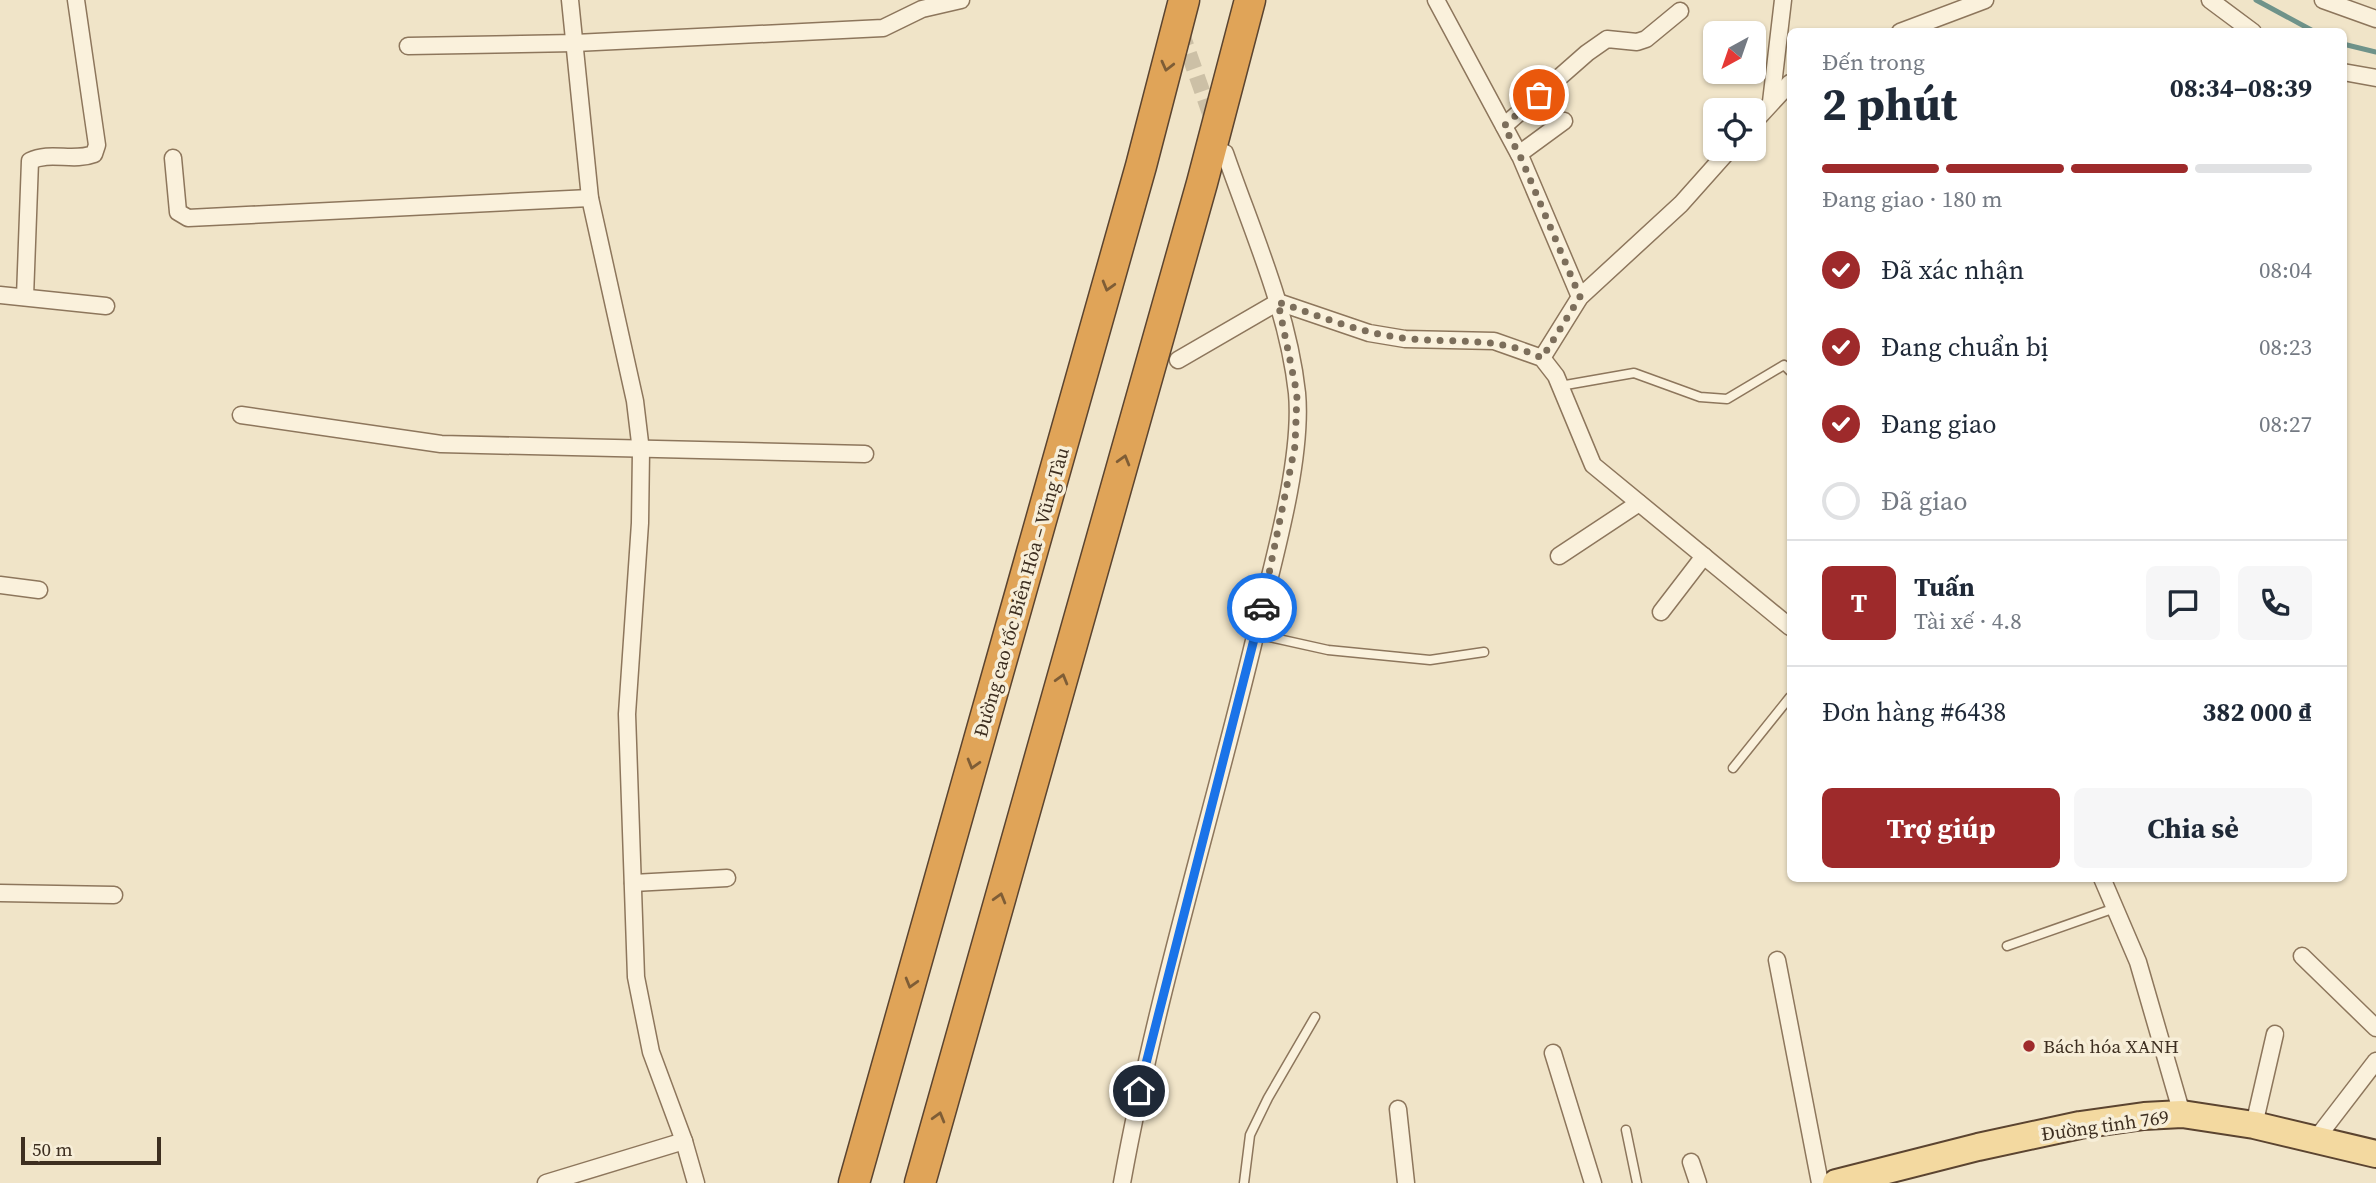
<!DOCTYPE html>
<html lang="vi">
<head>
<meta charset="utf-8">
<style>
	:root { --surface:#fff; --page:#f6f6f7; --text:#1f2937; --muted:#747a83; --line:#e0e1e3; --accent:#9e2a2b }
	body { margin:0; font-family:"Source Serif 4",serif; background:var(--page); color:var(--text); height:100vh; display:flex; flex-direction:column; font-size:26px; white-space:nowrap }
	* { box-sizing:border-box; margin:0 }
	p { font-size:23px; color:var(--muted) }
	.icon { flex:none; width:38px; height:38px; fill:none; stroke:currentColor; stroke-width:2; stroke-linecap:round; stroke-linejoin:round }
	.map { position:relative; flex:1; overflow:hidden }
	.panel { position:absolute; left:1787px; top:28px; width:560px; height:854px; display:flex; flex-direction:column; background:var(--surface); border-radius:10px; box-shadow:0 2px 5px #0004 }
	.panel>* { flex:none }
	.needle { width:46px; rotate:220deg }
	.fabs { position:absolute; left:1703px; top:21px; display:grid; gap:14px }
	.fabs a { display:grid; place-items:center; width:63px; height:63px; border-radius:10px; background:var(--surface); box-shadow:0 2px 5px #0004; font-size:35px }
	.scale { position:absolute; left:21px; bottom:18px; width:140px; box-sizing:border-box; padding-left:7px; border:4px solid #3d2e20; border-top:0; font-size:19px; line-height:24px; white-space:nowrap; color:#3d2e20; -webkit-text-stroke:5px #f7eed8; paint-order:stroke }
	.pin { position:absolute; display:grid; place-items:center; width:60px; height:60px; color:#fff; margin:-30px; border:4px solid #fff; border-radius:50%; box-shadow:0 2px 7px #0007 }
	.courier { position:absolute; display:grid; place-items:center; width:70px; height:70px; margin:-35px; border:5px solid #1a73e8; border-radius:50%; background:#fff; color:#222; box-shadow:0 2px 9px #0007 }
	.summary em { font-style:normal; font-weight:700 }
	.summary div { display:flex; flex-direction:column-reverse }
	.summary { display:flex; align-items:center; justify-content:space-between; height:119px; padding:0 35px }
	h1 { font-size:46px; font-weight:700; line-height:52px }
	.bar { display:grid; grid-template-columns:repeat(4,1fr); gap:10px 7px; align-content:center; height:84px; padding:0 35px }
	.bar i { height:9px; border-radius:5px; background:var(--line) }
	.bar .on { background:var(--accent) }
	.bar p { grid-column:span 4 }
	.line { display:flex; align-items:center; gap:18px; padding:0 35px; border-top:2px solid var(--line) }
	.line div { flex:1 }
	.round { display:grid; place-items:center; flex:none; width:74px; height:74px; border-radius:10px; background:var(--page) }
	ol { padding:0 35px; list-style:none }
	li { display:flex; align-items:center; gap:21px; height:77px }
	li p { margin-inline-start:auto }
	li .icon { padding:7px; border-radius:50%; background:var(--accent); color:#fff; stroke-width:4 }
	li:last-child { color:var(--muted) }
	li i { width:38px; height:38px; border:4px solid var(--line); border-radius:50% }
	.primary-button { display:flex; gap:14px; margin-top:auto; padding:14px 35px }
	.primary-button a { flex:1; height:80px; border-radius:10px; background:var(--accent); color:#fff; font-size:28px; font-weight:700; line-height:80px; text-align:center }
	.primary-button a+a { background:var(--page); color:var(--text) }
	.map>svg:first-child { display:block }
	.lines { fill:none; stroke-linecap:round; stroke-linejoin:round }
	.stream { stroke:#6f938a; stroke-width:5 }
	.minor-tunnel { stroke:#ccc0a6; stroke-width:16; stroke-dasharray:16 8; stroke-linecap:butt }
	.service-casing { stroke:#8d765c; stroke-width:11 }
	.minor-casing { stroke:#8d765c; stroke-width:19 }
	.primary-casing { stroke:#5b4430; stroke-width:30 }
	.motorway-casing { stroke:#5b4430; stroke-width:33 }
	.service { stroke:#faf1dc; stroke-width:8 }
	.minor { stroke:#faf1dc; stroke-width:16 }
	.primary { stroke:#f3d9a0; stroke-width:26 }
	.motorway { stroke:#e0a458; stroke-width:30 }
	.oneway { stroke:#7e5d36 }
	.done { stroke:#7c6e5b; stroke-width:7; stroke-dasharray:0 12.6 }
	.route { stroke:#1a73e8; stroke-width:9 }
	.poi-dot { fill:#9e2a2b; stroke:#f7eed8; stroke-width:2.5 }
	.labels { text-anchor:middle; stroke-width:7; stroke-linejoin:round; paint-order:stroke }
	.street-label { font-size:19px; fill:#3d2e20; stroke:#f7eed8 }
	.poi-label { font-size:19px; fill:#3d2e20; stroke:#f7eed8; text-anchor:start }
</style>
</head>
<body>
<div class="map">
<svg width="2376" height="1183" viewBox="0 0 2376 1183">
	<rect width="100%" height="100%" fill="#f0e4c8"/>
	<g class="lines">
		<!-- stream -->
		<g class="stream">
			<path d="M 2256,0 L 2315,32"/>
			<path d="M 2343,44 L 2376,52"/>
		</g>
		<!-- minor-tunnel -->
		<path class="minor-tunnel" d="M 1181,31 L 1214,125"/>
		<!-- service casing -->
		<g class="service-casing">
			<g id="service">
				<path d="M 1560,386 L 1634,373 L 1700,397 L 1727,399 L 1784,365 L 1790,371"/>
				<path d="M 1256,634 L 1328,650 L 1430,660 L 1484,652"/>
				<path d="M 1733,768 L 1790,697"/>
				<path d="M 2007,946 L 2115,908"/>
				<path d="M 1626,1130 L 1637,1183"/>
				<path d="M 1244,1183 L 1250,1135 L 1268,1098 L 1315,1017"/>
			</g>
		</g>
		<!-- minor casing -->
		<g class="minor-casing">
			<g id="minor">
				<path d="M 570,0 L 590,198 L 635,401 L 641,451 L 640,523 L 627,714 L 636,977 L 651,1052 L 684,1141 L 696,1183"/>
				<path d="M 1436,0 L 1521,158 L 1580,297"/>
				<path d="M 2210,0 L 2253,32"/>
				<path d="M 2323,0 L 2376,19"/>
				<path d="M 1900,32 L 1985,0"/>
				<path d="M 408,46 L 575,43 L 883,28 L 922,9 L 961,0"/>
				<path d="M 2343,72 L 2376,78"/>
				<path d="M 1771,102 L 1783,0"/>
				<path d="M 1754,122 L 1790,83"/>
				<path d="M 1504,126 L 1587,53 L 1607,39 L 1637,42 L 1646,39 L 1680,11"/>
				<path d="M 1519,154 L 1564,121"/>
				<path d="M 173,158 L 178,212 L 188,218 L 590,198"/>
				<path d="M 0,295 L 106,306"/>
				<path d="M 25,297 L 30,161 C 50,151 73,162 94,154 L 97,145 L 76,0"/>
				<path d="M 1542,358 L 1580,297 L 1681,204 L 1730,149"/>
				<path d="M 1178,360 L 1278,302 L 1369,333 L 1405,339 L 1494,341 L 1542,358 L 1556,376 L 1593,465 L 1790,627"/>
				<path d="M 241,415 L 441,444 L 865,454"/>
				<path d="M 1559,556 L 1639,503"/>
				<path d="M 0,585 L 39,590"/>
				<path d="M 1661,612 L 1704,556"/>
				<path d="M 2102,878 L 2138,962 L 2182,1114"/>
				<path d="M 633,883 L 727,878"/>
				<path d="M 0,893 L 114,895"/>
				<path d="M 2302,956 L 2376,1028"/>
				<path d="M 1777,960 L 1820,1183"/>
				<path d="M 1553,1053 L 1593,1183"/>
				<path d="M 1398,1109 L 1406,1183"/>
				<path d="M 2254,1125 L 2275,1034"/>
				<path d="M 2316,1139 L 2376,1061"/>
				<path d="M 1691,1162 L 1698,1183"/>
				<path d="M 546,1183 L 684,1141"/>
				<path d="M 1122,1183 C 1156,994 1214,810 1258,624 C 1274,559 1303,458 1297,393 C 1288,310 1252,231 1225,153"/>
			</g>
		</g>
		<!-- primary casing -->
		<g class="primary-casing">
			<path id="primary" d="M 1836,1183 L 1978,1147 L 2080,1125 L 2144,1116 L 2182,1114 L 2254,1125 L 2376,1154"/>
		</g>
		<!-- motorway casing -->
		<g class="motorway-casing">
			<g id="motorway">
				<path d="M 854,1183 L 1141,166 L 1184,0"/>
				<path d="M 920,1183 L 1202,183 L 1250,0"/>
			</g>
		</g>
		<!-- service -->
		<use href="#service" class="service"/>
		<!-- minor -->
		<use href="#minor" class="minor"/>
		<!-- primary -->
		<use href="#primary" class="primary"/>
		<!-- motorway -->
		<use href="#motorway" class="motorway"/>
	</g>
	<!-- one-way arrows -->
	<defs><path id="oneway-chevron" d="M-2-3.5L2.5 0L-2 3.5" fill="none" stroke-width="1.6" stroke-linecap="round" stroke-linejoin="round" transform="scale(1.75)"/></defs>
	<g class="oneway">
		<use href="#oneway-chevron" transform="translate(1167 66) rotate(104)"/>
		<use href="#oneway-chevron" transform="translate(1108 286) rotate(106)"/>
		<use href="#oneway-chevron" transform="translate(1124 460) rotate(-74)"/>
		<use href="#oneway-chevron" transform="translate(1062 679) rotate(-74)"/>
		<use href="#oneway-chevron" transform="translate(973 764) rotate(106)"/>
		<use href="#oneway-chevron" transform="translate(1000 898) rotate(-74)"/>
		<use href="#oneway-chevron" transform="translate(911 983) rotate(106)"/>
		<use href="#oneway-chevron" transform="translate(939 1117) rotate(-74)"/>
	</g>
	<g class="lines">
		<!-- done -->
		<path class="done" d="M 1262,608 L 1295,446 L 1297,394 L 1278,302 C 1319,316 1360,333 1403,338 C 1453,344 1495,335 1542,358 L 1580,297 L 1521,158 L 1504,126 L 1539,95"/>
		<!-- route -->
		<path class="route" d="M 1139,1091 L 1262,608"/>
	</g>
	<!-- markers -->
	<circle class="poi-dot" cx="2029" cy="1046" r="7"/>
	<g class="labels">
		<!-- street labels -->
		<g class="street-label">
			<text transform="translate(1021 592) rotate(-74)" y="7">Đường cao tốc Biên Hòa – Vũng Tàu</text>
			<text transform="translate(2105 1125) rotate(-8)" y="7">Đường tỉnh 769</text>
		</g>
		<!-- poi labels -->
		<g class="poi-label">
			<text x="2043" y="1053">Bách hóa XANH</text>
		</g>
	</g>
</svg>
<div class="fabs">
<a><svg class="needle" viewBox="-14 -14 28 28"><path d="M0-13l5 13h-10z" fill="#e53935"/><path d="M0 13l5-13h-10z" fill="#747a83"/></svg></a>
<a><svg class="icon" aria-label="locate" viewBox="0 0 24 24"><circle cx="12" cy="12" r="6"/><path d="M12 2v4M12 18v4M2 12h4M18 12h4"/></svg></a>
</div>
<div class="scale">50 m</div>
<div class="pin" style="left:1539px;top:95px;background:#ea580c"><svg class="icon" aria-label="bag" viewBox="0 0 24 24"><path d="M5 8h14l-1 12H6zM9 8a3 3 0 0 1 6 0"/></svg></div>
<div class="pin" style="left:1139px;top:1091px;background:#1f2937"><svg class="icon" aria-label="home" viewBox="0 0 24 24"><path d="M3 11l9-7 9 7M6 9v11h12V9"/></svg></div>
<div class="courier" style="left:1262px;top:608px"><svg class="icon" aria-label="car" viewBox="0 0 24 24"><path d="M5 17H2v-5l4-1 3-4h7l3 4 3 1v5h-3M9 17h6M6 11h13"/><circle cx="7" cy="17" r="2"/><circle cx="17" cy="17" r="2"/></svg></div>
<section class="panel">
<div class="summary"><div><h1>2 phút</h1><p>Đến trong</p></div><em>08:34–08:39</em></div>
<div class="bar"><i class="on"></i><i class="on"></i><i class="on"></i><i></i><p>Đang giao · 180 m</p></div>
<ol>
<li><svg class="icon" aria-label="check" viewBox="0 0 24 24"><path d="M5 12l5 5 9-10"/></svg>Đã xác nhận<p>08:04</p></li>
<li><svg class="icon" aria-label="check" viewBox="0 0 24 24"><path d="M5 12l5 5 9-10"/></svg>Đang chuẩn bị<p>08:23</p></li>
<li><svg class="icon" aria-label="check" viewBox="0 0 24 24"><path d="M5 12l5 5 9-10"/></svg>Đang giao<p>08:27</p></li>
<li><i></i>Đã giao</li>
</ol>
<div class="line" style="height:126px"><b class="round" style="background:var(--accent);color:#fff">T</b><div><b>Tuấn</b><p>Tài xế · 4.8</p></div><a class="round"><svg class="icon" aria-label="chat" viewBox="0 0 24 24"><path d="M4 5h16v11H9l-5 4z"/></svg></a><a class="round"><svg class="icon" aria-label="phone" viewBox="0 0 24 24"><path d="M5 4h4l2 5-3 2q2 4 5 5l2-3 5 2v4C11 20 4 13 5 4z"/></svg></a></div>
<div class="line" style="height:91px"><div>Đơn hàng #6438</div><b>382 000 ₫</b></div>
<div class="primary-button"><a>Trợ giúp</a><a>Chia sẻ</a></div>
</section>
</div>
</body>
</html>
